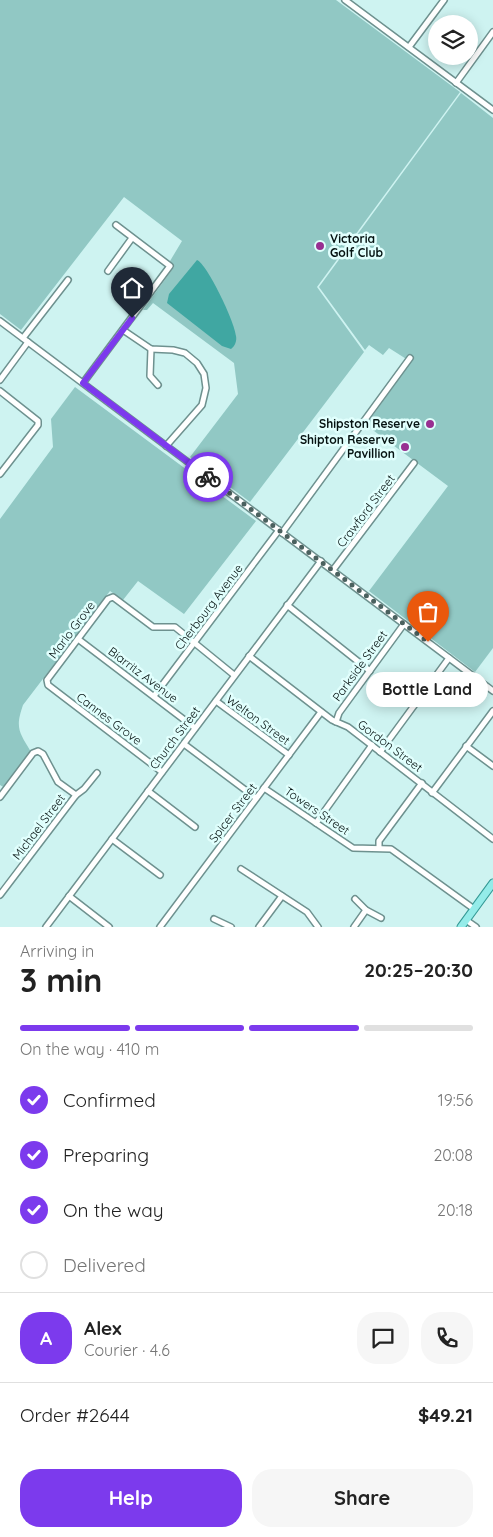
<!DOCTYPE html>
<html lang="en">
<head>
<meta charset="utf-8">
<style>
	:root { --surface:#fff; --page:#f6f6f6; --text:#222; --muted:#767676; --line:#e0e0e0; --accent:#7c3aed }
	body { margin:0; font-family:Quicksand,sans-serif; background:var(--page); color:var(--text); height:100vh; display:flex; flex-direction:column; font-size:19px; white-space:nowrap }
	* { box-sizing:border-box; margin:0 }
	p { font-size:16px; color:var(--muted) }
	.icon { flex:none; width:28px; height:28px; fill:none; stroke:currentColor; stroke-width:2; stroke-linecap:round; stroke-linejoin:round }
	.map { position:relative; height:927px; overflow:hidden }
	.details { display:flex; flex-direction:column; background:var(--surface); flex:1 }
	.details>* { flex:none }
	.controls { position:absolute; left:428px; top:15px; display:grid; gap:10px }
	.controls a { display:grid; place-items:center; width:50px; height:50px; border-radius:50%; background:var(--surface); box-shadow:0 2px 12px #0003; font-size:25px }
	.pin { position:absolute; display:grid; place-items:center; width:42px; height:42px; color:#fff; margin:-51px -21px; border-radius:50% 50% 50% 0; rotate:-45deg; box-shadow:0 0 5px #0007 }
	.pin .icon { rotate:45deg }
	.courier { position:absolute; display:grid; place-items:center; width:50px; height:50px; margin:-25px; border:4px solid #7c3aed; border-radius:50%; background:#fff; color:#222; box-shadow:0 1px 6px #0007 }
	.bubble { position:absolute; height:35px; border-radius:18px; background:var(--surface); box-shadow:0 2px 12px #0003; font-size:16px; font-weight:700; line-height:35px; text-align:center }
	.summary em { font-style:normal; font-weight:700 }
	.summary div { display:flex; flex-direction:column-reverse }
	.summary { display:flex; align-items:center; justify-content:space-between; height:85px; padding:0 20px }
	h1 { font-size:32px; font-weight:700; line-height:38px }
	.bar { display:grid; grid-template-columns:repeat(4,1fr); gap:8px 5px; align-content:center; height:60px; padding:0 20px }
	.bar i { height:6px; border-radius:4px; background:var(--line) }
	.bar .selected { background:var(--accent) }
	.bar p { grid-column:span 4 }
	.line { display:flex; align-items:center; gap:12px; padding:0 20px; border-top:1px solid var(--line) }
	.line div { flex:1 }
	.round { display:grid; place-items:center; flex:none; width:52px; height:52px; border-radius:20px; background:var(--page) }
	ol { padding:0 20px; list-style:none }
	li { display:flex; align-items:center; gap:15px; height:55px }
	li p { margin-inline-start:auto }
	li .icon { padding:5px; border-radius:50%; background:var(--accent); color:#fff; stroke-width:4 }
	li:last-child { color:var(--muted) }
	li i { width:28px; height:28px; border:2px solid var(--line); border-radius:50% }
	.action { display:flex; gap:10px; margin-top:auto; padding:10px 20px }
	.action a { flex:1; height:58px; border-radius:20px; background:var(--accent); color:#fff; font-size:20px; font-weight:700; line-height:58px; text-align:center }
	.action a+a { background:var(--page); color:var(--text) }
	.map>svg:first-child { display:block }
	.green { fill:#91c8c4 }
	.water { fill:#40a7a2 }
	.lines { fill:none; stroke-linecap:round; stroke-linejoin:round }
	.minor-casing { stroke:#6e918f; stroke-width:8 }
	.major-casing { stroke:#339894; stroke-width:9 }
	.minor { stroke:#fff; stroke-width:5 }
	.major { stroke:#94ece9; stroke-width:7 }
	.done { stroke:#4b615f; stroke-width:5; stroke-dasharray:0 9 }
	.route { stroke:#7c3aed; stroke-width:6 }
	.poi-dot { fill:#982f91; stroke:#e1fffd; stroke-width:2 }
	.labels { text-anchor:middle; stroke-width:5; stroke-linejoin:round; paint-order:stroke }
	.poi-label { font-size:12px; font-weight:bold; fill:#051211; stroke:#e1fffd; text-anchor:end }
	.street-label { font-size:12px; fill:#051211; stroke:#e1fffd }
</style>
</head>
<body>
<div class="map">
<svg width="493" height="927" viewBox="0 0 493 927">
	<rect width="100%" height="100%" fill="#cef3f1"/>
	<!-- green -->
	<g class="green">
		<path d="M 0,0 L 336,0 L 460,92 L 317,287 L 364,352 L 250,502 L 190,457 L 238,394 L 234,363 L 153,303 L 147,310 L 143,310 L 174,267 L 170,261 L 182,241 L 124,197 L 21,330 L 0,314 Z"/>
		<path d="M 461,93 L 493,118 L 493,648 L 475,672 L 369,591 L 448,486 L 366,425 L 411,362 L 389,348 L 383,355 L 369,345 L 365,350 L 319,287 Z"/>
		<path d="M 75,387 L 256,521 L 184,614 L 138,581 L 123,600 L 110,591 L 23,705 C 15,728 19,732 31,752 L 5,788 L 0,785 L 0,519 L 53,447 L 51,419 Z"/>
	</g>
	<!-- water -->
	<path class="water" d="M 197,260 C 207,264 235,322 236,336 C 237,341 235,346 231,349 L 222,346 L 167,303 L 169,294 Z"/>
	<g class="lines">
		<!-- minor casing -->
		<g class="minor-casing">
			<g id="minor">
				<path d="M 345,0 L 493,110"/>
				<path d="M 409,47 L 444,0"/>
				<path d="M 456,83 L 493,32"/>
				<path d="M 108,271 L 132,238"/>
				<path d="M 0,321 L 493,691"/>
				<path d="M 123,330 L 151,349 L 173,350 L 185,353 L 197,363 L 204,374 L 206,388 L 202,405 L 166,446"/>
				<path d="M 23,338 L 68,280"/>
				<path d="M 151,349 L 150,376 L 158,385"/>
				<path d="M 0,380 L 28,342"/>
				<path d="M 83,383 L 170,266 L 116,225"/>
				<path d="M 0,391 L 38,421 L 38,425 L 0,474"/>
				<path d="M 282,533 L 410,358"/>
				<path d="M 333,570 L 414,463"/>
				<path d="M 287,605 L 370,671"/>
				<path d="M 78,639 L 195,728"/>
				<path d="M 249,656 L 332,720 L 348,727 L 493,839"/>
				<path d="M 154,696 L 279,530"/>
				<path d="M 216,701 L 289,755"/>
				<path d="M 336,722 L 339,713 L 404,624"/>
				<path d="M 184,744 L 256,798"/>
				<path d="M 466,746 L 493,766"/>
				<path d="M 380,752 L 449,658"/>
				<path d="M 162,772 L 48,685 L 47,680 L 108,599 L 113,597 L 153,627 L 175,627 L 234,675"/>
				<path d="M 264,788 L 353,848 L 391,849 L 474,909"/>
				<path d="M 148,791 L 195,827"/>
				<path d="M 432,793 L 493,711"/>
				<path d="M 0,797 L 33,753 L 38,751 L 43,754 L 58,782 L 76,795"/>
				<path d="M 316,823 L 372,745"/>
				<path d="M 112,839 L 160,875"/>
				<path d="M 379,848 L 379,841 L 422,783"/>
				<path d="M 241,869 L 307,912 L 318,927"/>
				<path d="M 0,895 L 76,795 L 84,789 L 97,773"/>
				<path d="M 69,896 L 109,927"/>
				<path d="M 355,899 L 366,910 L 381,918"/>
				<path d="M 214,919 L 231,927"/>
				<path d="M 466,920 L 476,927"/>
				<path d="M 46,927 L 321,561"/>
				<path d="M 160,927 L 321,712"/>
				<path d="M 259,927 L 282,896"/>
				<path d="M 354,927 L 366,910"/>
			</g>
		</g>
		<!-- major casing -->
		<g class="major-casing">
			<path id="major" d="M 461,927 L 493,883"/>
		</g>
		<!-- minor -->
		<use href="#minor" class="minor"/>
		<!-- major -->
		<use href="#major" class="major"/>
	</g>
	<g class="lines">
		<!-- done -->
		<path class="done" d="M 208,477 L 428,642"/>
		<!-- route -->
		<path class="route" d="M 132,318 L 83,383 L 208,477"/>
	</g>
	<!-- markers -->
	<g class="poi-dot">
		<circle cx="320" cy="246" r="5"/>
		<circle cx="430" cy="424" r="5"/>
		<circle cx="405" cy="447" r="5"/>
	</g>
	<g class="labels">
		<!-- poi labels -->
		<g class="poi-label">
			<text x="330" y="243" text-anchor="start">Victoria<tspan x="330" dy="14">Golf Club</tspan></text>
			<text x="420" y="428">Shipston Reserve</text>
			<text x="395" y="444">Shipton Reserve<tspan x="395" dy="14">Pavillion</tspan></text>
		</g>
		<!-- street labels -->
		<g class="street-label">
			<text transform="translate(366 511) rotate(-53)" y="4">Crawford Street</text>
			<text transform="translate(209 607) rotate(-53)" y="4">Cherbourg Avenue</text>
			<text transform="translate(72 630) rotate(-53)" y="4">Marlo Grove</text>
			<text transform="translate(360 666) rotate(-54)" y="4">Parkside Street</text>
			<text transform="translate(143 675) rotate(37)" y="4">Biarritz Avenue</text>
			<text transform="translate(109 719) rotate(37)" y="4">Cannes Grove</text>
			<text transform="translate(258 720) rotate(36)" y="4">Welton Street</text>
			<text transform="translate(175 738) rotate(-53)" y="4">Church Street</text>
			<text transform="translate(390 746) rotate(37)" y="4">Gordon Street</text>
			<text transform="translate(317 811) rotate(34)" y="4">Towers Street</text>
			<text transform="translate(233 813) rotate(-53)" y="4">Spicer Street</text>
			<text transform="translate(39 827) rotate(-53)" y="4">Michael Street</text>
		</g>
	</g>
</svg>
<div class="controls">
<a><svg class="icon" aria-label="layers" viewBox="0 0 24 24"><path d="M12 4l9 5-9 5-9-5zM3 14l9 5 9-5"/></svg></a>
</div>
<div class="pin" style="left:428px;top:642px;background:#ea580c"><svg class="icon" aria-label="bag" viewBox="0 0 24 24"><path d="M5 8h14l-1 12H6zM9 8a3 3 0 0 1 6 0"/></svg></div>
<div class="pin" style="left:132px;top:318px;background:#1f2937"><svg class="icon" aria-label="home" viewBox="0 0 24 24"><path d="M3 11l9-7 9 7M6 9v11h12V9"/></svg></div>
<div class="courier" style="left:208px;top:477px"><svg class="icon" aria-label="bike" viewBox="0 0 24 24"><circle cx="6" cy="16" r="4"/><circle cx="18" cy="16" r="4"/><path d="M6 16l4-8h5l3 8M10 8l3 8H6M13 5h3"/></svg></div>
<div class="bubble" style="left:366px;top:672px;width:122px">Bottle Land</div>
</div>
<section class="details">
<div class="summary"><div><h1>3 min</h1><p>Arriving in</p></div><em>20:25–20:30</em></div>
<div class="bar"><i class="selected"></i><i class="selected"></i><i class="selected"></i><i></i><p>On the way · 410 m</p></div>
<ol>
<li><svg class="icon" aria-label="check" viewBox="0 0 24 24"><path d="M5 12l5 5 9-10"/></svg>Confirmed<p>19:56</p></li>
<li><svg class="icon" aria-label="check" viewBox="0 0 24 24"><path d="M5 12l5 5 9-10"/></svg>Preparing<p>20:08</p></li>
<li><svg class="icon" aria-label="check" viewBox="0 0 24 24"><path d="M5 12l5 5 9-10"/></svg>On the way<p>20:18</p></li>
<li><i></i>Delivered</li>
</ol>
<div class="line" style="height:90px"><b class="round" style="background:var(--accent);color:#fff">A</b><div><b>Alex</b><p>Courier · 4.6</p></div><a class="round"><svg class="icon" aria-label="chat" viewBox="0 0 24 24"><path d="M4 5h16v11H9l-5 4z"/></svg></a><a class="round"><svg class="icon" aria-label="phone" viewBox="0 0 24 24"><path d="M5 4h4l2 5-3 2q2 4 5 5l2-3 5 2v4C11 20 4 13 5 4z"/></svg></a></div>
<div class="line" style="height:65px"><div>Order #2644</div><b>$49.21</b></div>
<div class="action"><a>Help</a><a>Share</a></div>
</section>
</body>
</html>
